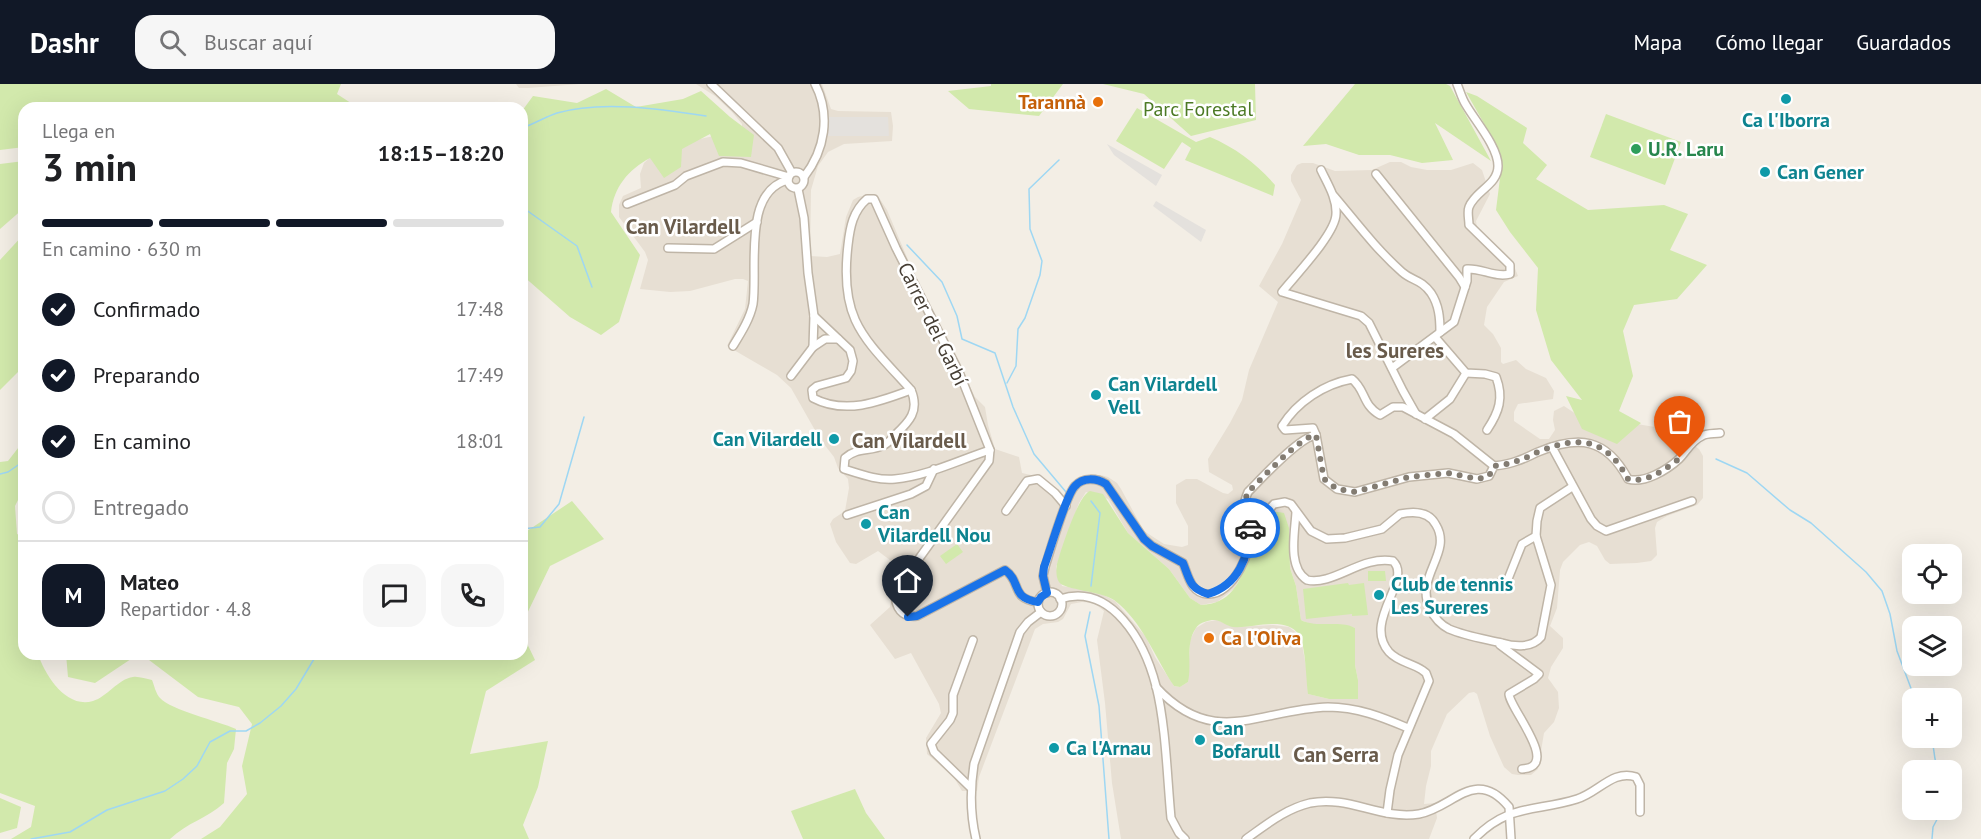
<!DOCTYPE html>
<html lang="es">
<head>
<meta charset="utf-8">
<style>
	:root { --surface:#fff; --page:#f6f6f6; --text:#202124; --muted:#757577; --line:#e0e0e0; --accent:#111827 }
	body { margin:0; font-family:"PT Sans",sans-serif; background:var(--page); color:var(--text); height:100vh; display:flex; flex-direction:column; font-size:22px; white-space:nowrap }
	* { box-sizing:border-box; margin:0 }
	p { font-size:20px; color:var(--muted) }
	.icon { flex:none; width:33px; height:33px; fill:none; stroke:currentColor; stroke-width:2; stroke-linecap:round; stroke-linejoin:round }
	.map { position:relative; flex:1; overflow:hidden }
	.side { position:absolute; left:18px; top:18px; width:510px; height:558px; display:flex; flex-direction:column; background:var(--surface); border-radius:18px; box-shadow:0 6px 24px #0002 }
	.side>* { flex:none }
	.controls { position:absolute; left:1902px; top:460px; display:grid; gap:12px }
	.controls a { display:grid; place-items:center; width:60px; height:60px; border-radius:12px; background:var(--surface); box-shadow:0 6px 24px #0002; font-size:30px }
	.pin { position:absolute; display:grid; place-items:center; width:51px; height:51px; color:#fff; margin:-62px -26px; border-radius:50% 50% 50% 0; rotate:-45deg; box-shadow:0 0 6px #0007 }
	.pin .icon { rotate:45deg }
	.courier { position:absolute; display:grid; place-items:center; width:60px; height:60px; margin:-30px; border:4px solid #1a73e8; border-radius:50%; background:#fff; color:#222; box-shadow:0 2px 8px #0007 }
	.overview em { font-style:normal; font-weight:600 }
	.overview div { display:flex; flex-direction:column-reverse }
	.overview { display:flex; align-items:center; justify-content:space-between; height:102px; padding:0 24px }
	h1 { font-size:39px; font-weight:600; line-height:45px }
	.bar { display:grid; grid-template-columns:repeat(4,1fr); gap:9px 6px; align-content:center; height:72px; padding:0 24px }
	.bar i { height:8px; border-radius:4px; background:var(--line) }
	.bar .on { background:var(--accent) }
	.bar p { grid-column:span 4 }
	.line { display:flex; align-items:center; gap:15px; padding:0 24px; border-top:2px solid var(--line) }
	.line div { flex:1 }
	.round { display:grid; place-items:center; flex:none; width:63px; height:63px; border-radius:18px; background:var(--page) }
	ol { padding:0 24px; list-style:none }
	li { display:flex; align-items:center; gap:18px; height:66px }
	li p { margin-inline-start:auto }
	li .icon { padding:6px; border-radius:50%; background:var(--accent); color:#fff; stroke-width:4 }
	li:last-child { color:var(--muted) }
	li i { width:33px; height:33px; border:3px solid var(--line); border-radius:50% }
	header { display:flex; align-items:center; gap:36px; box-sizing:border-box; height:84px; padding:0 30px; background:var(--accent); color:#fff }
	header strong { font-size:28px }
	nav { display:flex; gap:33px; margin-inline-start:auto; font-size:21px }
	.search { width:420px; height:54px; background:var(--page); display:flex; align-items:center; gap:15px; box-sizing:border-box; padding:0 21px; border-radius:18px; color:var(--muted); font-size:22px }
	.map>svg:first-child { display:block }
	.residential { fill:#e7dfd3; fill-rule:evenodd }
	.green { fill:#d2e9ac }
	.parking { fill:#e4e1dd }
	.lines { fill:none; stroke-linecap:round; stroke-linejoin:round }
	.stream { stroke:#9ed7f3; stroke-width:1.5 }
	.minor-casing { stroke:#bfb5a7; stroke-width:10 }
	.minor { stroke:#fff; stroke-width:7 }
	.done { stroke:#837c72; stroke-width:6; stroke-dasharray:0 10.8 }
	.route { stroke:#1a73e8; stroke-width:8 }
	.culture-dot { fill:#0f9aa8; stroke:#fff; stroke-width:2 }
	.food-dot { fill:#e8710a; stroke:#fff; stroke-width:2 }
	.leisure-dot { fill:#2e9e5b; stroke:#fff; stroke-width:2 }
	.labels { text-anchor:middle; stroke-width:5; stroke-linejoin:round; paint-order:stroke }
	.food-label { font-size:20px; font-weight:bold; fill:#c56008; stroke:#fff; text-anchor:end }
	.park-label { font-size:20px; fill:#4c7a25; stroke:#fff }
	.culture-label { font-size:20px; font-weight:bold; fill:#0d838f; stroke:#fff; text-anchor:start }
	.leisure-label { font-size:20px; font-weight:bold; fill:#27864d; stroke:#fff; text-anchor:start }
	.street-label { font-size:20px; fill:#463e34; stroke:#fff }
	.neighbourhood-label { font-size:21px; font-weight:bold; fill:#695b4b; stroke:#fff }
</style>
</head>
<body>
<header>
<strong>Dashr</strong>
<div class="search"><svg class="icon" aria-label="search" viewBox="0 0 24 24"><circle cx="10" cy="10" r="6"/><path d="M15 15l6 6"/></svg>Buscar aquí</div>
<nav><a>Mapa</a><a>Cómo llegar</a><a>Guardados</a></nav>
</header>
<div class="map">
<svg width="1981" height="755" viewBox="0 0 1981 755">
	<rect width="100%" height="100%" fill="#f3eee5"/>
	<!-- residential -->
	<g class="residential">
		<path d="M 516,0 L 580,0 L 528,4 L 519,4 Z"/>
		<path d="M 696,0 L 822,0 L 831,25 L 838,27 L 891,28 L 893,42 L 892,57 L 844,60 L 828,68 L 818,82 L 811,106 L 810,172 L 827,173 L 840,170 L 846,133 L 853,116 L 858,113 L 870,110 L 878,112 L 887,126 L 909,178 L 975,313 L 985,323 L 988,341 L 995,365 L 1019,373 L 1022,389 L 1044,394 L 1065,414 L 1078,393 L 1101,391 L 1108,393 L 1117,399 L 1121,405 L 1144,447 L 1164,460 L 1182,463 L 1188,461 L 1188,442 L 1176,419 L 1176,401 L 1186,395 L 1197,395 L 1223,409 L 1228,410 L 1233,406 L 1232,401 L 1209,388 L 1208,375 L 1230,339 L 1242,316 L 1249,286 L 1278,218 L 1259,202 L 1282,160 L 1301,116 L 1291,97 L 1291,91 L 1297,81 L 1302,79 L 1313,79 L 1335,87 L 1372,86 L 1390,78 L 1401,78 L 1411,83 L 1427,86 L 1451,86 L 1473,79 L 1482,86 L 1490,110 L 1476,137 L 1477,143 L 1512,177 L 1518,192 L 1504,198 L 1487,223 L 1484,241 L 1493,250 L 1501,264 L 1501,278 L 1503,280 L 1516,276 L 1526,285 L 1546,294 L 1554,307 L 1553,315 L 1518,320 L 1514,328 L 1514,337 L 1540,355 L 1549,355 L 1555,346 L 1553,336 L 1554,327 L 1564,322 L 1576,330 L 1655,343 L 1678,350 L 1699,365 L 1703,372 L 1703,414 L 1697,421 L 1667,432 L 1657,438 L 1655,444 L 1657,471 L 1651,477 L 1637,479 L 1610,480 L 1605,476 L 1597,462 L 1589,458 L 1580,461 L 1563,478 L 1560,486 L 1557,524 L 1550,542 L 1563,554 L 1563,564 L 1551,583 L 1548,594 L 1558,608 L 1559,624 L 1554,638 L 1544,649 L 1538,685 L 1531,691 L 1518,691 L 1512,690 L 1504,683 L 1490,652 L 1477,610 L 1474,608 L 1469,609 L 1447,630 L 1431,667 L 1431,682 L 1426,702 L 1424,720 L 1435,719 L 1437,734 L 1429,755 L 1121,755 L 1112,699 L 1105,619 L 1097,556 L 1104,527 L 1094,519 L 1082,518 L 1071,520 L 1063,535 L 1058,538 L 1043,540 L 1035,545 L 979,693 L 977,707 L 962,707 L 953,692 L 927,670 L 926,654 L 941,629 L 939,620 L 911,569 L 895,575 L 870,541 L 890,523 L 893,500 L 899,483 L 878,467 L 856,480 L 850,479 L 836,458 L 830,440 L 833,435 L 845,427 L 849,404 L 848,395 L 838,384 L 834,373 L 820,355 L 791,304 L 777,291 L 727,262 L 745,225 L 748,197 L 743,195 L 735,195 L 690,207 L 670,208 L 640,205 L 648,176 L 645,168 L 619,133 L 619,121 L 623,112 L 641,104 L 640,90 L 644,79 L 655,69 L 695,56 L 742,46 L 742,40 L 732,28 L 715,12 ZM 1086,408 L 1108,415 L 1128,449 L 1169,485 L 1190,514 L 1201,521 L 1217,518 L 1235,504 L 1249,476 L 1255,445 L 1264,432 L 1273,428 L 1290,447 L 1290,484 L 1296,502 L 1301,536 L 1313,541 L 1345,541 L 1355,544 L 1355,581 L 1358,596 L 1358,615 L 1329,615 L 1308,610 L 1307,588 L 1301,555 L 1297,549 L 1289,543 L 1273,541 L 1235,543 L 1217,536 L 1206,538 L 1196,544 L 1190,556 L 1188,598 L 1180,603 L 1174,602 L 1155,573 L 1146,553 L 1115,517 L 1098,508 L 1062,502 L 1056,483 L 1079,419 Z"/>
	</g>
	<!-- green -->
	<g class="green">
		<path d="M 0,0 L 341,0 L 337,10 L 357,23 L 24,24 L 24,63 L 0,66 Z"/>
		<path d="M 991,0 L 1063,0 L 1039,32 L 969,25 L 948,7 L 991,2 Z"/>
		<path d="M 1103,0 L 1255,0 L 1256,36 L 1191,52 L 1144,10 Z"/>
		<path d="M 1355,0 L 1446,0 L 1450,2 L 1491,77 L 1435,39 L 1453,76 L 1422,79 L 1390,71 L 1359,71 L 1326,60 L 1303,62 Z"/>
		<path d="M 606,5 L 636,23 L 683,15 L 701,7 L 730,33 L 754,51 L 751,73 L 719,72 L 710,50 L 682,65 L 681,83 L 664,94 L 650,74 C 628,86 614,103 611,128 L 640,171 L 619,238 L 601,251 L 570,233 L 522,191 L 522,27 L 533,12 L 577,19 Z"/>
		<path d="M 1466,8 L 1477,12 L 1527,44 L 1523,59 L 1547,81 L 1536,95 L 1588,126 L 1664,121 L 1688,130 L 1670,166 L 1707,181 L 1677,215 L 1634,221 L 1623,247 L 1633,292 L 1619,327 L 1641,339 L 1617,360 L 1582,345 L 1566,312 L 1582,316 L 1551,276 L 1536,226 L 1538,184 L 1510,148 L 1496,126 L 1501,86 L 1486,43 Z"/>
		<path d="M 1137,24 L 1196,58 L 1210,53 C 1236,64 1257,80 1275,101 L 1273,112 L 1185,76 L 1191,64 L 1182,58 L 1164,85 L 1116,57 Z"/>
		<path d="M 1606,30 L 1681,58 L 1665,101 L 1590,73 Z"/>
		<path d="M 24,77 L 24,124 L 0,145 L 0,80 Z"/>
		<path d="M 24,150 L 24,282 L 0,306 L 0,176 Z"/>
		<path d="M 22,359 L 24,360 L 24,404 L 15,422 L 17,450 L 24,453 L 24,570 L 38,570 C 45,591 66,625 93,617 C 107,613 118,595 133,593 C 138,592 146,595 152,596 C 154,601 156,610 160,614 C 171,626 218,637 236,645 L 234,665 L 227,679 L 224,719 C 206,735 188,738 170,755 L 11,755 L 31,743 L 35,722 L 0,709 L 0,378 L 8,377 Z"/>
		<path d="M 1090,407 L 1103,410 L 1128,449 L 1169,485 L 1190,514 L 1201,521 C 1266,519 1236,417 1284,429 L 1289,444 L 1290,484 L 1296,502 L 1301,536 C 1318,545 1340,535 1355,544 L 1355,581 L 1358,596 L 1358,615 L 1329,615 L 1308,610 C 1306,597 1306,562 1299,551 C 1286,531 1252,545 1233,543 C 1226,542 1220,535 1212,536 C 1206,537 1199,539 1196,544 C 1185,559 1192,581 1188,598 L 1180,603 L 1174,602 C 1155,574 1143,538 1114,516 C 1101,507 1064,506 1059,498 C 1056,494 1056,485 1057,480 C 1061,466 1078,411 1090,407 Z"/>
		<path d="M 572,417 L 604,455 L 550,482 L 522,540 L 522,448 L 524,449 Z"/>
		<path d="M 957,460 L 963,468 L 946,480 L 940,472 Z"/>
		<path d="M 1368,487 L 1385,487 L 1386,497 L 1368,497 Z"/>
		<path d="M 1348,499 L 1349,501 L 1364,499 L 1368,531 L 1352,532 L 1352,530 L 1306,535 L 1303,505 Z"/>
		<path d="M 522,549 L 535,576 L 486,607 L 470,670 L 548,657 L 538,703 L 523,741 L 529,755 L 201,755 L 220,743 L 247,710 L 242,682 L 252,640 L 239,623 L 198,613 L 149,576 L 134,573 L 95,599 L 68,593 L 66,570 L 522,570 Z"/>
		<path d="M 855,705 L 866,729 L 885,755 L 803,755 L 791,727 Z"/>
		<path d="M 0,714 L 21,723 L 17,744 L 0,749 Z"/>
	</g>
	<!-- parking -->
	<g class="parking">
		<path d="M 829,33 L 888,33 L 889,52 L 828,52 Z"/>
		<path d="M 1107,60 L 1162,91 L 1156,102 L 1114,71 Z"/>
		<path d="M 1156,117 L 1206,146 L 1201,158 L 1153,122 Z"/>
	</g>
	<g class="lines">
		<!-- stream -->
		<g class="stream">
			<path d="M 522,44 C 534,40 545,33 557,29 C 601,16 661,25 706,32"/>
			<path d="M 522,123 L 577,162 L 592,203"/>
			<path d="M 907,161 L 942,198 L 957,232 L 962,255 L 995,269 L 1013,323 L 1034,370 L 1066,408"/>
			<path d="M 1007,299 L 1016,282 L 1018,245 L 1025,234 L 1040,191 L 1042,177 L 1030,145 L 1029,105 L 1059,76"/>
			<path d="M 1716,375 L 1747,389 L 1790,426 L 1811,439 L 1866,488 L 1882,507 L 1890,530 L 1897,567 L 1915,615"/>
			<path d="M 0,390 L 8,388 L 24,377"/>
			<path d="M 522,445 L 540,443 L 559,420 L 584,333"/>
			<path d="M 1091,502 L 1100,429 L 1091,417"/>
			<path d="M 1090,528 L 1085,552 L 1099,622 L 1109,755"/>
			<path d="M 1932,654 L 1935,675 L 1939,687"/>
			<path d="M 31,755 L 70,748 L 107,726 L 165,707 L 183,695 L 197,682 L 210,658 L 230,647 L 246,647 L 260,639 L 281,622 L 296,605 L 317,570"/>
			<path d="M 1932,755 L 1933,743 L 1942,726"/>
		</g>
		<!-- minor casing -->
		<g class="minor-casing">
			<g id="minor">
				<path d="M 711,0 L 778,64 L 792,89"/>
				<path d="M 1321,86 C 1327,99 1337,114 1336,130 C 1336,149 1295,192 1282,208 L 1361,232 L 1369,239 L 1403,307 L 1416,330"/>
				<circle cx="796" cy="96" r="8"/>
				<path d="M 1376,90 L 1459,193 L 1465,203"/>
				<path d="M 804,93 C 825,66 831,31 815,0"/>
				<path d="M 1334,112 C 1356,138 1376,165 1402,188 C 1412,197 1421,195 1431,209 C 1439,221 1440,234 1440,248"/>
				<path d="M 627,120 L 675,101 L 686,92 L 723,78 L 741,79 L 789,93"/>
				<path d="M 668,164 L 714,165 L 757,138"/>
				<path d="M 814,232 L 850,266 L 853,277 L 851,287 L 846,294 L 817,302 L 812,306 L 813,314 C 845,331 879,318 911,306 C 920,327 909,338 895,351 C 891,355 889,359 884,361 C 870,368 857,363 845,374 L 844,385 C 860,390 879,397 895,395 C 927,392 959,376 990,366 L 989,377 L 895,508 C 895,524 902,534 917,532 L 1005,486 C 1022,498 1010,515 1038,518"/>
				<path d="M 1435,253 L 1466,289 L 1485,290 L 1496,293 C 1504,314 1499,328 1487,346"/>
				<path d="M 733,262 C 741,249 750,235 753,220 C 758,185 742,107 788,96"/>
				<path d="M 813,263 L 825,255 L 838,255"/>
				<path d="M 1392,284 L 1454,238 L 1467,197 L 1467,185 C 1482,184 1495,194 1510,190 L 1510,181 L 1469,141 C 1469,135 1467,128 1469,123 C 1475,107 1498,101 1498,82 C 1498,63 1476,38 1466,21 C 1462,15 1460,7 1457,0"/>
				<path d="M 791,292 L 813,263 L 814,232 L 808,189 L 804,134 L 798,105"/>
				<path d="M 911,306 C 864,254 839,237 848,161 C 850,143 853,127 867,115 L 874,115 L 896,164 L 959,288 L 990,366"/>
				<path d="M 1425,335 L 1450,315 L 1466,289"/>
				<path d="M 1316,351 L 1313,344 L 1285,346 L 1282,342 C 1297,318 1324,300 1352,295 C 1366,306 1362,321 1380,331 L 1393,323 L 1403,323 L 1454,350 L 1494,382"/>
				<path d="M 1552,363 L 1591,435 L 1597,442 L 1606,447 L 1692,417"/>
				<path d="M 1006,427 L 1027,397 L 1038,395 L 1055,409 L 1066,422"/>
				<path d="M 1296,428 C 1295,448 1287,483 1307,496 C 1333,502 1362,471 1393,477 C 1413,496 1362,537 1389,568 C 1398,578 1412,579 1422,586 L 1426,589 L 1429,597 L 1398,671 L 1390,706 L 1387,729"/>
				<path d="M 847,431 L 911,410 L 926,402 L 934,385"/>
				<path d="M 1251,445 L 1274,420 L 1285,418 L 1291,420 L 1311,447 L 1327,455 L 1345,454 L 1382,445 L 1400,430 C 1414,427 1429,427 1436,441 C 1453,469 1414,493 1430,525 C 1434,533 1441,541 1449,545 C 1465,552 1485,555 1502,559 C 1515,563 1532,564 1541,553 L 1551,501 L 1536,452 L 1537,437 L 1540,424 L 1572,403"/>
				<path d="M 1496,501 L 1508,495 L 1522,460 L 1536,452"/>
				<circle cx="1050" cy="520" r="12"/>
				<path d="M 1047,509 L 1043,492 L 1045,483 C 1050,467 1066,411 1075,402 C 1083,393 1097,394 1106,400 L 1144,455 L 1152,462 L 1183,479 C 1188,491 1191,510 1208,510 C 1233,511 1254,465 1250,444 C 1247,427 1240,427 1248,408 C 1261,395 1299,353 1316,351 L 1324,395 L 1337,405 L 1355,408 L 1409,393 L 1448,389 L 1477,395 L 1489,392 L 1494,382 C 1502,381 1510,380 1517,377 C 1524,375 1531,371 1538,368 C 1579,351 1606,354 1628,395 C 1644,400 1667,386 1679,375 C 1687,367 1691,357 1702,352 C 1707,349 1714,350 1720,349"/>
				<path d="M 1060,515 C 1112,498 1145,559 1156,602 C 1166,642 1167,692 1171,734 L 1179,749 L 1185,755"/>
				<path d="M 1500,561 L 1539,590 L 1534,595 L 1509,610 C 1509,624 1562,683 1522,685"/>
				<path d="M 1156,603 C 1214,666 1260,625 1328,623 C 1357,623 1382,633 1408,644"/>
				<path d="M 970,703 L 934,668 L 931,660 L 950,636 L 953,629 L 953,611 L 973,556"/>
				<path d="M 976,755 C 970,730 970,706 974,680 L 1020,548 L 1028,538 L 1041,528"/>
				<path d="M 1246,755 C 1266,741 1285,725 1310,719 C 1349,711 1380,736 1419,730 C 1453,724 1475,682 1509,723 L 1511,755"/>
				<path d="M 1474,755 C 1509,719 1536,728 1577,715 C 1598,709 1613,685 1636,693 L 1640,701 L 1640,728"/>
			</g>
		</g>
		<!-- minor -->
		<use href="#minor" class="minor"/>
	</g>
	<g class="lines">
		<!-- done -->
		<path class="done" d="M 1250,444 C 1245,430 1242,422 1248,408 C 1262,395 1299,353 1316,351 L 1324,395 L 1337,405 L 1355,408 L 1409,393 L 1448,389 L 1478,395 L 1489,392 L 1494,382 C 1502,381 1510,380 1517,377 C 1524,375 1531,371 1538,368 C 1579,351 1606,354 1628,395 C 1646,400 1666,385 1680,374"/>
		<!-- route -->
		<path class="route" d="M 908,533 L 917,532 L 1005,486 C 1022,498 1010,514 1038,518 L 1041,513 L 1047,509 L 1043,492 L 1044,483 C 1050,467 1066,411 1075,402 C 1083,393 1096,394 1106,400 L 1144,455 L 1152,462 L 1183,479 C 1190,496 1189,504 1208,510 C 1238,501 1249,473 1250,444"/>
	</g>
	<!-- markers -->
	<g class="culture-dot">
		<circle cx="1786" cy="15" r="6"/>
		<circle cx="1765" cy="88" r="6"/>
		<circle cx="1096" cy="311" r="6"/>
		<circle cx="834" cy="355" r="6"/>
		<circle cx="866" cy="440" r="6"/>
		<circle cx="1379" cy="511" r="6"/>
		<circle cx="1200" cy="656" r="6"/>
		<circle cx="1054" cy="664" r="6"/>
	</g>
	<g class="food-dot">
		<circle cx="1098" cy="18" r="6"/>
		<circle cx="1209" cy="554" r="6"/>
	</g>
	<circle class="leisure-dot" cx="1636" cy="65" r="6"/>
	<g class="labels">
		<!-- food labels -->
		<g class="food-label">
			<text x="1086" y="25">Tarannà</text>
			<text x="1221" y="561" text-anchor="start">Ca l'Oliva</text>
		</g>
		<!-- park labels -->
		<g class="park-label">
			<text x="1198" y="32">Parc Forestal</text>
		</g>
		<!-- culture labels -->
		<g class="culture-label">
			<text x="1786" y="43" text-anchor="middle">Ca l'Iborra</text>
			<text x="1777" y="95">Can Gener</text>
			<text x="1108" y="307">Can Vilardell<tspan x="1108" dy="23">Vell</tspan></text>
			<text x="822" y="362" text-anchor="end">Can Vilardell</text>
			<text x="878" y="435">Can<tspan x="878" dy="23">Vilardell Nou</tspan></text>
			<text x="1391" y="507">Club de tennis<tspan x="1391" dy="23">Les Sureres</tspan></text>
			<text x="1212" y="651">Can<tspan x="1212" dy="23">Bofarull</tspan></text>
			<text x="1066" y="671">Ca l'Arnau</text>
		</g>
		<!-- leisure labels -->
		<g class="leisure-label">
			<text x="1648" y="72">U.R. Laru</text>
		</g>
		<!-- street labels -->
		<g class="street-label">
			<text transform="translate(933 240) rotate(64)" y="7">Carrer del Garbí</text>
		</g>
		<!-- neighbourhood labels -->
		<g class="neighbourhood-label">
			<text x="683" y="150">Can Vilardell</text>
			<text x="1395" y="274">les Sureres</text>
			<text x="909" y="364">Can Vilardell</text>
			<text x="1336" y="678">Can Serra</text>
		</g>
	</g>
</svg>
<div class="controls">
<a><svg class="icon" aria-label="locate" viewBox="0 0 24 24"><circle cx="12" cy="12" r="6"/><path d="M12 2v4M12 18v4M2 12h4M18 12h4"/></svg></a>
<a><svg class="icon" aria-label="layers" viewBox="0 0 24 24"><path d="M12 4l9 5-9 5-9-5zM3 14l9 5 9-5"/></svg></a>
<a>+</a>
<a>−</a>
</div>
<div class="pin" style="left:1680px;top:374px;background:#ea580c"><svg class="icon" aria-label="bag" viewBox="0 0 24 24"><path d="M5 8h14l-1 12H6zM9 8a3 3 0 0 1 6 0"/></svg></div>
<div class="pin" style="left:908px;top:533px;background:#1f2937"><svg class="icon" aria-label="home" viewBox="0 0 24 24"><path d="M3 11l9-7 9 7M6 9v11h12V9"/></svg></div>
<div class="courier" style="left:1250px;top:444px"><svg class="icon" aria-label="car" viewBox="0 0 24 24"><path d="M5 17H2v-5l4-1 3-4h7l3 4 3 1v5h-3M9 17h6M6 11h13"/><circle cx="7" cy="17" r="2"/><circle cx="17" cy="17" r="2"/></svg></div>
<section class="side">
<div class="overview"><div><h1>3 min</h1><p>Llega en</p></div><em>18:15–18:20</em></div>
<div class="bar"><i class="on"></i><i class="on"></i><i class="on"></i><i></i><p>En camino · 630 m</p></div>
<ol>
<li><svg class="icon" aria-label="check" viewBox="0 0 24 24"><path d="M5 12l5 5 9-10"/></svg>Confirmado<p>17:48</p></li>
<li><svg class="icon" aria-label="check" viewBox="0 0 24 24"><path d="M5 12l5 5 9-10"/></svg>Preparando<p>17:49</p></li>
<li><svg class="icon" aria-label="check" viewBox="0 0 24 24"><path d="M5 12l5 5 9-10"/></svg>En camino<p>18:01</p></li>
<li><i></i>Entregado</li>
</ol>
<div class="line" style="height:108px"><b class="round" style="background:var(--accent);color:#fff">M</b><div><b>Mateo</b><p>Repartidor · 4.8</p></div><a class="round"><svg class="icon" aria-label="chat" viewBox="0 0 24 24"><path d="M4 5h16v11H9l-5 4z"/></svg></a><a class="round"><svg class="icon" aria-label="phone" viewBox="0 0 24 24"><path d="M5 4h4l2 5-3 2q2 4 5 5l2-3 5 2v4C11 20 4 13 5 4z"/></svg></a></div>
</section>
</div>
</body>
</html>
